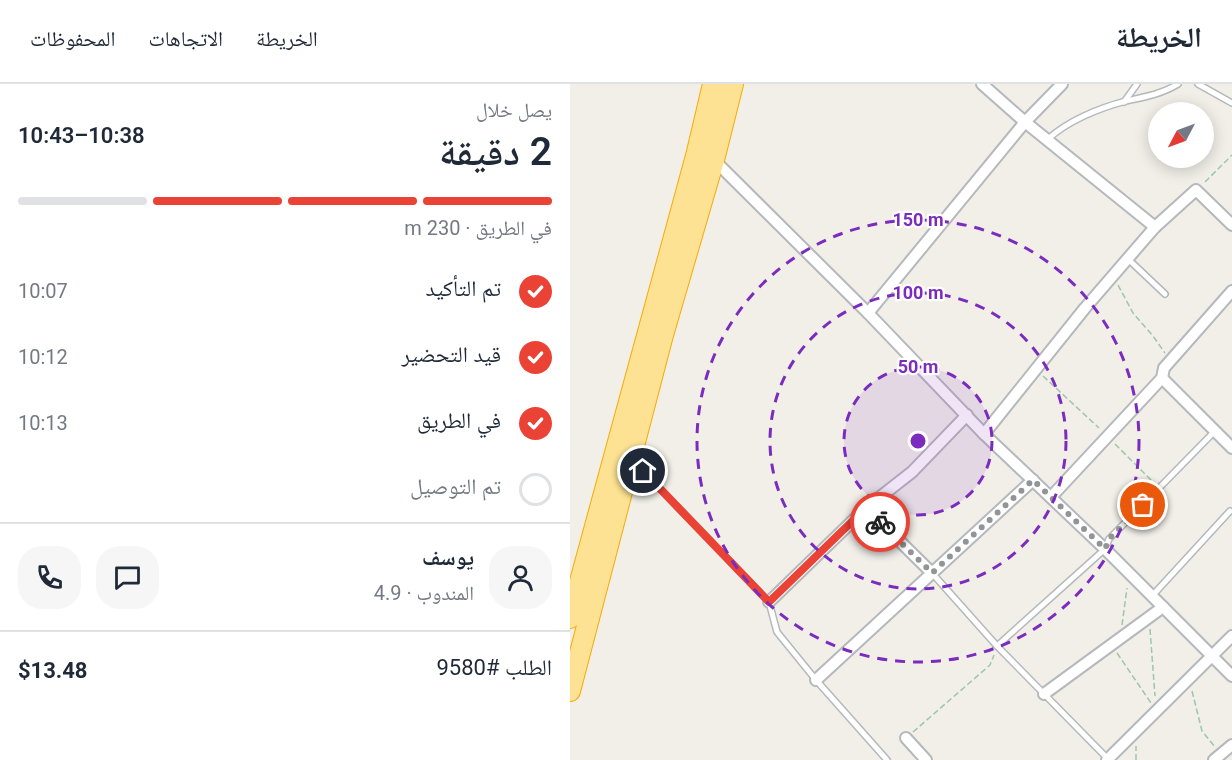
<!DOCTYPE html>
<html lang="ar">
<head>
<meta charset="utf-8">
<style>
	:root { --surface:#fff; --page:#f6f6f7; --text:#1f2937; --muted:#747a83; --line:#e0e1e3; --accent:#ea4335 }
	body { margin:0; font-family:Roboto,"Noto Naskh Arabic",sans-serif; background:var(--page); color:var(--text); direction:rtl; height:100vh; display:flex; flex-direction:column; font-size:22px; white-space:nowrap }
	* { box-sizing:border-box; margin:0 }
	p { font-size:20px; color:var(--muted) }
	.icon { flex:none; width:33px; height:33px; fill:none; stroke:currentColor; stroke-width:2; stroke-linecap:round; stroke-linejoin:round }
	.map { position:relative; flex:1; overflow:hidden; direction:ltr }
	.sheet { display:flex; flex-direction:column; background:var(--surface); width:570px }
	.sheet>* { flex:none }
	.needle { width:39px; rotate:229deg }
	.buttons { position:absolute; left:578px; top:18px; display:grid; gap:12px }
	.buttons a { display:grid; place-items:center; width:66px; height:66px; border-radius:50%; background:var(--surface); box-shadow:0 3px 15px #0003; font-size:30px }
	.pin { position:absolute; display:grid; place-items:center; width:51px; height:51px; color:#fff; margin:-26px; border:3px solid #fff; border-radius:50%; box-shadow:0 2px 6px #0007 }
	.courier { position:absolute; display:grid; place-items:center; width:60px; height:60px; margin:-30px; border:4px solid #ea4335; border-radius:50%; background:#fff; color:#222; box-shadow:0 2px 8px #0007 }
	.summary em { font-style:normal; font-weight:600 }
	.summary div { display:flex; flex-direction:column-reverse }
	.summary { display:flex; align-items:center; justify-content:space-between; height:102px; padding:0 18px }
	h1 { font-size:39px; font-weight:600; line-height:45px }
	.bar { display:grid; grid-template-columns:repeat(4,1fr); gap:9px 6px; align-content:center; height:72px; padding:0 18px }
	.bar i { height:8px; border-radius:4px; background:var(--line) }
	.bar .selected { background:var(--accent) }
	.bar p { grid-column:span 4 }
	.line { display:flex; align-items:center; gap:15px; padding:0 18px; border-top:2px solid var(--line) }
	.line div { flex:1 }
	.round { display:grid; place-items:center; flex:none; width:63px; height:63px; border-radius:24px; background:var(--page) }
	ol { padding:0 18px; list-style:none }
	li { display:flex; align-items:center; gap:18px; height:66px }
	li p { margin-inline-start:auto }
	li .icon { padding:6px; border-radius:50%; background:var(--accent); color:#fff; stroke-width:4 }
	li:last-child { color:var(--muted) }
	li i { width:33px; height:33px; border:3px solid var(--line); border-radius:50% }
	header { display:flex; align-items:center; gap:36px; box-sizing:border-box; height:84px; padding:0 30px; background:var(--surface); border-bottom:2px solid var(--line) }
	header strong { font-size:28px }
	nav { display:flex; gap:33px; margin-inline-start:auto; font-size:21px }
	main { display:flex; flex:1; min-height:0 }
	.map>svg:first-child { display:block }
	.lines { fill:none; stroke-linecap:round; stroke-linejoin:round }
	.lane-casing { stroke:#b5b8bc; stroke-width:8 }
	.street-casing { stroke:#b5b8bc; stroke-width:14 }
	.highway-casing { stroke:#f9ab00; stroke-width:22 }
	.path { stroke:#9cc7a9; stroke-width:1.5; stroke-dasharray:6 3; stroke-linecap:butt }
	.lane { stroke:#fff; stroke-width:5 }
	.street { stroke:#fff; stroke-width:10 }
	.highway { stroke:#fde293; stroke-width:20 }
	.done { stroke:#929495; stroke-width:6; stroke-dasharray:0 10.8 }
	.route { stroke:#ea4335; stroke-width:8 }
	.ring { fill:none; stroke:#7b2cbf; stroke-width:3; stroke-dasharray:10 8 }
	.centre { fill:#7b2cbf; stroke:#fff; stroke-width:3 }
	.ring-label { font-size:18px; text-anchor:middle; font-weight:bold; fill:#7b2cbf; stroke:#fff; stroke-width:4.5; stroke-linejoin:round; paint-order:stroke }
</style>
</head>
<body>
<header>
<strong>الخريطة</strong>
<nav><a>الخريطة</a><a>الاتجاهات</a><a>المحفوظات</a></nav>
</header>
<main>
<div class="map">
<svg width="662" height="676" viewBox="0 0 662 676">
	<rect width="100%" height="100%" fill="#f1efe8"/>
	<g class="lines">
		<!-- lane casing -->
		<g class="lane-casing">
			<g id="lane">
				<path d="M 628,0 L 662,19"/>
				<path d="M 554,18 L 567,0"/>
				<path d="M 477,56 C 497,37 529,24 556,17 C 574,13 592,10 608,0"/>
				<path d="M 558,175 L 595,210"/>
				<path d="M 63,383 L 73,387 L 199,518 L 207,548 L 246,596 L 317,676"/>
				<path d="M 362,489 L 427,562 L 538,675"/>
				<path d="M 582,512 L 660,427"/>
				<path d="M 427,562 L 535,465 L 539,455 L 644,348"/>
			</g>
		</g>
		<!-- street casing -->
		<g class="street-casing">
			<g id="street">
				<path d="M 412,0 L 455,38 L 585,143"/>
				<path d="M 144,76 L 298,229 L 414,350 L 535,465 L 662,592"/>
				<path d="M 298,229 L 455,38 L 492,0"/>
				<path d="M 592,294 L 662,364"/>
				<path d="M 414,350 L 515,224 L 585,143 L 626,106 L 662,141"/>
				<path d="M 481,413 L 592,294 L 594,284 L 662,207"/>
				<path d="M 296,424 L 362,489"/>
				<path d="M 199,518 L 296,424 L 342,388 L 397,331"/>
				<path d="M 246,596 L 463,396"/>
				<path d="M 474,610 L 593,523"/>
				<path d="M 336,654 L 356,676"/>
				<path d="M 537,676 L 662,552"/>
				<path d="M 644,676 L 662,661"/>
			</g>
		</g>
		<!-- highway casing -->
		<g class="highway-casing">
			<g id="highway">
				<path d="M 0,534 L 126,72 L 143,0"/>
				<path d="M 0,607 L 93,251 L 144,76 L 163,0"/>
			</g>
		</g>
		<!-- path -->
		<g class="path">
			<path d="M 635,98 L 662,71"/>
			<path d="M 548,201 L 563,229 L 583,252 L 595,269"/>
			<path d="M 473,292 L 529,344"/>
			<path d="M 545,360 L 584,399"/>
			<path d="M 552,541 L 557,504"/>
			<path d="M 580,545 L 585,612"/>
			<path d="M 547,569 L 581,619"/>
			<path d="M 622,607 L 632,647 L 645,663"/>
			<path d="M 343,648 L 420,581 L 424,571"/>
			<path d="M 566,676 L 566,662"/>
		</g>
		<!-- lane -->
		<use href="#lane" class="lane"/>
		<!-- street -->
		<use href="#street" class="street"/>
		<!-- highway -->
		<use href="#highway" class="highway"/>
	</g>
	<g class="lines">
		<!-- done -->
		<path class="done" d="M 310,438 L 362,489 L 463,396 L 535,465 L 539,455 L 573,421"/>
		<!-- route -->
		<path class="route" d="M 73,387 L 199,518 L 296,424 L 310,438"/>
	</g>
	<!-- distance rings -->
	<circle cx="348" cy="357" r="74" fill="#7b2cbf" fill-opacity=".12"/>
	<g class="ring">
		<circle cx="348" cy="357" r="74"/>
		<circle cx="348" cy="357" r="148"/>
		<circle cx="348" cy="357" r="221"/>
	</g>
	<circle cx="348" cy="357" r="9" class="centre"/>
	<g class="ring-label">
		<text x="348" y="142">150 m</text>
		<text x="348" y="215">100 m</text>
		<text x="348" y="289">50 m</text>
	</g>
</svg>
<div class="buttons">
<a><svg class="needle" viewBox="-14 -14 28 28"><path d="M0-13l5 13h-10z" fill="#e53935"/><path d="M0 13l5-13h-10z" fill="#747a83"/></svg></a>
</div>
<div class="pin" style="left:573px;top:421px;background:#ea580c"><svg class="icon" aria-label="bag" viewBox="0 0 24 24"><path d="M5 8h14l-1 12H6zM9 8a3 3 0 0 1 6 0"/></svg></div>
<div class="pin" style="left:73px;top:387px;background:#1f2937"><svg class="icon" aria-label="home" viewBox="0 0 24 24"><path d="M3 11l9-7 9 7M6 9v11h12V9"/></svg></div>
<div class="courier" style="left:310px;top:438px"><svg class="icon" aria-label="bike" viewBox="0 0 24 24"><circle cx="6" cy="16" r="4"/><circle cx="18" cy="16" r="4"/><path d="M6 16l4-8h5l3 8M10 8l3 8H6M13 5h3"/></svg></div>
</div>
<section class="sheet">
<div class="summary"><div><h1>2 دقيقة</h1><p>يصل خلال</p></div><em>10:38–10:43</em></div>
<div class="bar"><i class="selected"></i><i class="selected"></i><i class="selected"></i><i></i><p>في الطريق · 230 m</p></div>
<ol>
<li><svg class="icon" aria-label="check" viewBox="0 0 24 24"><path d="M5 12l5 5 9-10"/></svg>تم التأكيد<p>10:07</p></li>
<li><svg class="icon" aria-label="check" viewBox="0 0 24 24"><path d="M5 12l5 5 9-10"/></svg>قيد التحضير<p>10:12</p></li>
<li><svg class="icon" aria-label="check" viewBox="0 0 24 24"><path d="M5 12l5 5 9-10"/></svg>في الطريق<p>10:13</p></li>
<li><i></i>تم التوصيل</li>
</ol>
<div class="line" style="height:108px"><a class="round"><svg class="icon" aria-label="person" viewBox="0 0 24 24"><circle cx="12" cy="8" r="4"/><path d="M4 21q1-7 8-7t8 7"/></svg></a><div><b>يوسف</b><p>المندوب · 4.9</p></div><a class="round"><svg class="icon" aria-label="chat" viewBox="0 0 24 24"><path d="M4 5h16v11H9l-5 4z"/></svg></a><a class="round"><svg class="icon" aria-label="phone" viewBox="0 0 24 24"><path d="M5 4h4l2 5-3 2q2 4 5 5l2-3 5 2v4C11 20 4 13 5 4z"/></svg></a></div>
<div class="line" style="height:78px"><div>الطلب #9580</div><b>$13.48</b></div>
</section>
</main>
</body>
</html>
